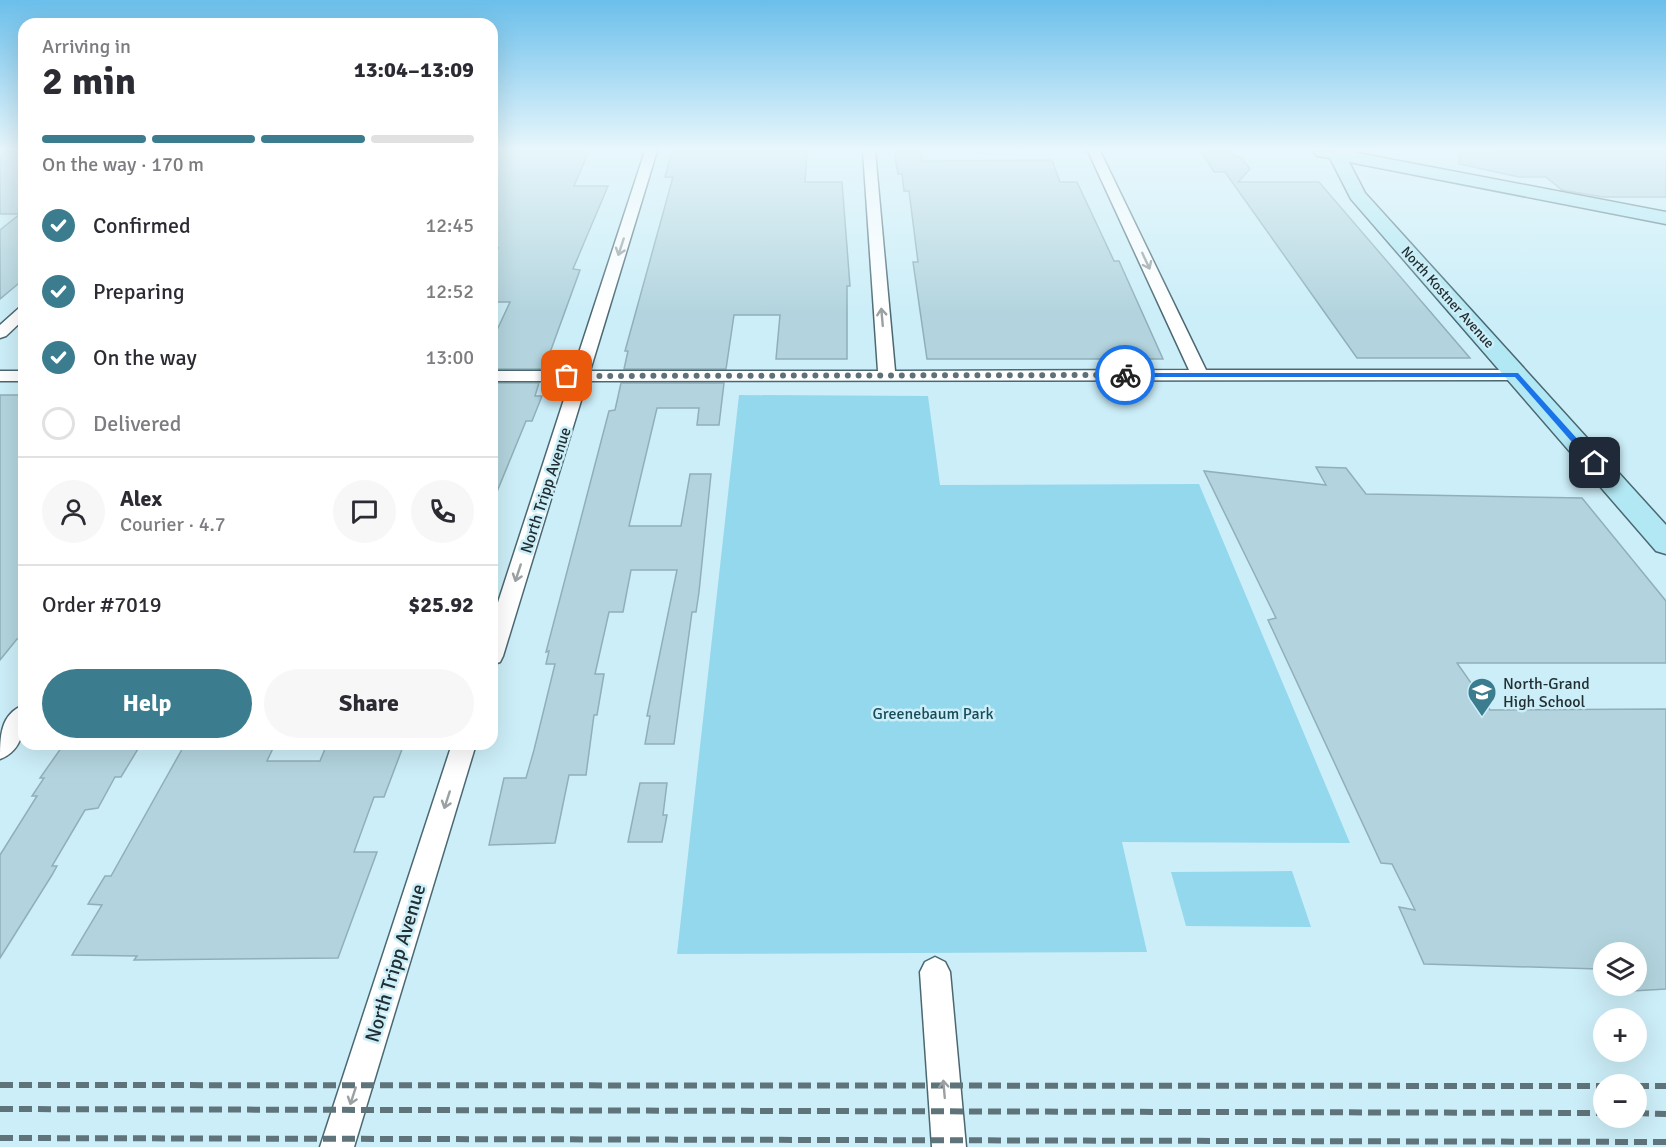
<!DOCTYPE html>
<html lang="en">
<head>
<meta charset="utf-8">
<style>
	:root { --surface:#fff; --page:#f7f7f7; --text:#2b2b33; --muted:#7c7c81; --line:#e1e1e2; --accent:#3b7c8e }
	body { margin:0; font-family:Signika,sans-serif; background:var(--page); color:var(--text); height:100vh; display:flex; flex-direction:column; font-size:22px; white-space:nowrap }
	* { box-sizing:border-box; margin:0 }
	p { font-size:20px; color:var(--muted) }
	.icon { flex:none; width:33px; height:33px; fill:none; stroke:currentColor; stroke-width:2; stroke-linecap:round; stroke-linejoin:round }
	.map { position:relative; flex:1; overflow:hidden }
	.drawer { position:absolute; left:18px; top:18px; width:480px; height:732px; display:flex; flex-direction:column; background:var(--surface); border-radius:18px; box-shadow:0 6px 24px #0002 }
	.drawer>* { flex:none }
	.tools { position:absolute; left:1593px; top:942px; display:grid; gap:12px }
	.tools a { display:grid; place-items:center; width:54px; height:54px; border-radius:50%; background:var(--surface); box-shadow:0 6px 24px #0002; font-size:30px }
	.pin { position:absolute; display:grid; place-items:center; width:51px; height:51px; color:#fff; margin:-26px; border-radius:12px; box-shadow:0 3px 9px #0006 }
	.courier { position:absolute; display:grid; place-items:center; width:60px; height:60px; margin:-30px; border:4px solid #1a73e8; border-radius:50%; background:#fff; color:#222; box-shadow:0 2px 8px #0007 }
	.summary em { font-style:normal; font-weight:700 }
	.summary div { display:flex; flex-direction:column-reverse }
	.summary { display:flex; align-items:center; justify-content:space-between; height:102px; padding:0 24px }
	h1 { font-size:39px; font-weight:700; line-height:45px }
	.bar { display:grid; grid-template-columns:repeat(4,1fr); gap:9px 6px; align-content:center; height:72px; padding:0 24px }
	.bar i { height:8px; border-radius:4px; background:var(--line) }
	.bar .active { background:var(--accent) }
	.bar p { grid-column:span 4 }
	.line { display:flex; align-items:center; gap:15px; padding:0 24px; border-top:2px solid var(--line) }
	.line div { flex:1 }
	.round { display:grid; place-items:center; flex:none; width:63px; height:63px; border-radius:32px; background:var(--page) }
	ol { padding:0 24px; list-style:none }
	li { display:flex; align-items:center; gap:18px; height:66px }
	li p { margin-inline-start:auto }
	li .icon { padding:6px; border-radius:50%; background:var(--accent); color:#fff; stroke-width:4 }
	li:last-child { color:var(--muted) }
	li i { width:33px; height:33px; border:3px solid var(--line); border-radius:50% }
	.cta { display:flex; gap:12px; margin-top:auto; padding:12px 24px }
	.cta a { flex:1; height:69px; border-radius:36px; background:var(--accent); color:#fff; font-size:24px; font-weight:700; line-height:69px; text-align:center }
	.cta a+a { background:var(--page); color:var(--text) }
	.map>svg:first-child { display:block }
	.green { fill:#94d8ed }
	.building { fill:#b3d4de; stroke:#90afb9; stroke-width:1.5 }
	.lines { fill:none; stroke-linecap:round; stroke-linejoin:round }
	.street-casing { stroke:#4b6872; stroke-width:3 }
	.secondary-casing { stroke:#4b6872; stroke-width:3 }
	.street { fill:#fff; fill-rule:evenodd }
	.secondary { fill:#b2e8f3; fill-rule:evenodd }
	.rail { stroke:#5f747a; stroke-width:6; stroke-dasharray:13 6; stroke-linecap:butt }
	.oneway { stroke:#9ba1a3 }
	.route { fill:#1a73e8 }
	.done { stroke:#5d7177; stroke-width:6; stroke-dasharray:0 10.8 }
	.labels { text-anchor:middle; stroke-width:5; stroke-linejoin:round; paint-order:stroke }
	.far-street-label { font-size:14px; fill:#212e32; stroke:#cceef8 }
	.street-label { font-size:16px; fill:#212e32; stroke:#cceef8 }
	.poi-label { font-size:16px; fill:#212e32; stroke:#cceef8; text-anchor:start }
	.park-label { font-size:16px; fill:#174c5a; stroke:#cceef8 }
	.near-street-label { font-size:20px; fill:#212e32; stroke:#cceef8 }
</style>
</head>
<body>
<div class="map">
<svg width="1666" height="1147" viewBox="0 0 1666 1147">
	<rect width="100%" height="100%" fill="#cceef8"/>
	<!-- green -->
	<g class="green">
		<path d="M 739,395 L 928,396 L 940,485 L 1199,484 L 1350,843 L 1122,842 L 1147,952 L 677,954 Z"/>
		<path d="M 1292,871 L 1311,927 L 1186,926 L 1171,872 Z"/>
	</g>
	<!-- building -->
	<g class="building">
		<path d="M 7,151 L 24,151 L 24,279 L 0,299 L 0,230 L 20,214 L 0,214 L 0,156 Z"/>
		<path d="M 492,151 L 589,151 L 574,186 L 608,186 L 573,269 L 580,270 L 544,369 L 492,369 L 492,341 L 510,302 L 492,302 L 492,259 L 498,248 L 492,248 Z"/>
		<path d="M 672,151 L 807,151 L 805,182 L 842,182 L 850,286 L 847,286 L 847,359 L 776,359 L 780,315 L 734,315 L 726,369 L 624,369 L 628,351 L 625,351 L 673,177 L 665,177 Z"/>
		<path d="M 894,151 L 920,151 L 922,161 L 1052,160 L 1060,182 L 1077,182 L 1114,261 L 1119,261 L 1163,359 L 927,359 L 913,262 L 918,262 L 909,191 L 904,191 L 902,174 L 898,174 Z"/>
		<path d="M 1201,151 L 1231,151 L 1235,157 L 1241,157 L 1250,169 L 1238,182 L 1319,182 L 1470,358 L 1357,358 L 1225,172 L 1214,172 Z"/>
		<path d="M 1489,151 L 1666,151 L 1666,197 L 1603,197 L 1562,190 L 1546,177 L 1519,177 L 1459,164 L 1460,154 L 1492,154 Z"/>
		<path d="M 492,383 L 539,383 L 535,396 L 542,396 L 532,421 L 526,421 L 494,499 Z"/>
		<path d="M 621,383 L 724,383 L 719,425 L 697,425 L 699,408 L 657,408 L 629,526 L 681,526 L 690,474 L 711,474 L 699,592 L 696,612 L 692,612 L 674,744 L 645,744 L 650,716 L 647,716 L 677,570 L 631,570 L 623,612 L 609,612 L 595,674 L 604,674 L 597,715 L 594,715 L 586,775 L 569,775 L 555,843 L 489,845 L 504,778 L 526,778 L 534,750 L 555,664 L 546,664 L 549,651 L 546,652 L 609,411 L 615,410 Z"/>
		<path d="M 0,395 L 24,395 L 24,639 L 17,639 L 0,660 Z"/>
		<path d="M 1316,467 L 1346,468 L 1366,494 L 1582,498 L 1666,601 L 1666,663 L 1457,663 L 1490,710 L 1666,709 L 1666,989 L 1615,992 L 1611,986 L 1636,986 L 1636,952 L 1604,952 L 1604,975 L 1599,969 L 1424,964 L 1399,907 L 1415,910 L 1392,864 L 1381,863 L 1268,620 L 1276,618 L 1204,471 L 1326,485 Z"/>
		<path d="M 64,744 L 141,744 L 121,777 L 115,777 L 98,808 L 85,810 L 52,866 L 57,866 L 52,875 L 0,958 L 0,855 L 37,796 L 32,796 L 44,778 L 40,778 Z"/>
		<path d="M 185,744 L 275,744 L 267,761 L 320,761 L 327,744 L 404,744 L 384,797 L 374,797 L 354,852 L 377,852 L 338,958 L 134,960 L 137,956 L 72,955 L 102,905 L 88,904 L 105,876 L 111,876 Z"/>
		<path d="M 640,783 L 667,783 L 663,815 L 667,815 L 662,842 L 628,842 Z"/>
	</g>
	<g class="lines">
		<!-- street casing -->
		<g class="street-casing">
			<g id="street">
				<path d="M 645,151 L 657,151 L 590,371 L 878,371 L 863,151 L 875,151 L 895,371 L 1189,370 L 1088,151 L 1100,151 L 1206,370 L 1518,370 L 1526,375 L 1518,380 L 587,381 L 503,656 L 500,662 L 492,665 L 492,621 L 570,381 L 492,381 L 492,371 L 573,371 Z"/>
				<path d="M 24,306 L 24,319 L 6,336 L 0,338 L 0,325 L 19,308 Z"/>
				<rect x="0" y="371" width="24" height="10"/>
				<path d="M 24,705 C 24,727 24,750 0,759 C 0,737 0,714 24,705 Z"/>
				<path d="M 452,744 L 476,744 L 354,1147 L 320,1147 Z"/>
				<path d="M 935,957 L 945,962 L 950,972 L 966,1147 L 932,1147 L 920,972 L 925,962 Z"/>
			</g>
		</g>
		<!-- secondary casing -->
		<g class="secondary-casing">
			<path id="secondary" d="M 1347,151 L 1666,212 L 1666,224 L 1349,162 L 1365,193 L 1666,525 L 1666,554 L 1656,551 L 1351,199 L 1330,158 L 1317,156 L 1314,152 Z"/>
		</g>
		<!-- street -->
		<use href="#street" class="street"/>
		<!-- secondary -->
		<use href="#secondary" class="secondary"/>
		<!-- rail -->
		<g class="rail">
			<path d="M 0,1085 L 1604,1086"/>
			<path d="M 1636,1086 L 1666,1086"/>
			<path d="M 0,1109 L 1604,1113"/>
			<path d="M 1636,1113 L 1666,1114"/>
			<path d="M 0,1138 L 1666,1142"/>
		</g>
	</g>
	<!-- one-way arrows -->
	<defs><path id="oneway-shaft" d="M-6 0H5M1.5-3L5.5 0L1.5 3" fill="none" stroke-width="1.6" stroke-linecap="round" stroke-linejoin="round" transform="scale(1.5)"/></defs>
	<g class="oneway">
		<use href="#oneway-shaft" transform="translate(621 247) rotate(108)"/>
		<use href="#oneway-shaft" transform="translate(1146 261) rotate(65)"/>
		<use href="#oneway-shaft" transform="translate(882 317) rotate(-95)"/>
		<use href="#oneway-shaft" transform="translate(518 573) rotate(108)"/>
		<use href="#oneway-shaft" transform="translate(447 800) rotate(108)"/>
		<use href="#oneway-shaft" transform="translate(944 1089) rotate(-95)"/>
		<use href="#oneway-shaft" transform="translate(353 1096) rotate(108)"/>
	</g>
	<!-- sky -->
	<linearGradient id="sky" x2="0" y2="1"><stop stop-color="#6bbfeb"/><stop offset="0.48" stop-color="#e8f7fc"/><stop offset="1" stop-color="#e8f7fc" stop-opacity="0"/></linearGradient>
	<rect width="1666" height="312" fill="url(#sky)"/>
	<!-- route -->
	<path class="route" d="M 1125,373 L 1518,373 L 1599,463 L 1592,465 L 1515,377 L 1122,377 Z"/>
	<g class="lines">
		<!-- done -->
		<path class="done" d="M 567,376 L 1125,375"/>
	</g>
	<!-- icons -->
	<defs>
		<g id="school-pin" transform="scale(1.5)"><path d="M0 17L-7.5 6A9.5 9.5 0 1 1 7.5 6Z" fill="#3b7c8e" stroke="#cceef8"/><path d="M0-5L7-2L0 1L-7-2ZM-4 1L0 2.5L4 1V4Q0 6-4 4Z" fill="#fff"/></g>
	</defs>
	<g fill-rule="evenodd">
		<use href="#school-pin" x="1482" y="692"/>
	</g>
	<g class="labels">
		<!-- far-street labels -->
		<g class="far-street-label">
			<text transform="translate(1448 297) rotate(48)" y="5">North Kostner Avenue</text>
		</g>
		<!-- street labels -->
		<g class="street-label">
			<text transform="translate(545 490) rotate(-72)" y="6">North Tripp Avenue</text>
		</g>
		<!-- poi labels -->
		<g class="poi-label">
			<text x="1503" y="689">North-Grand<tspan x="1503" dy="18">High School</tspan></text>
		</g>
		<!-- park labels -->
		<g class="park-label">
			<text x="933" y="719">Greenebaum Park</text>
		</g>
		<!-- near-street labels -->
		<g class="near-street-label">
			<text transform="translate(395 963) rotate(-73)" y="7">North Tripp Avenue</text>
		</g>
	</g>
</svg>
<div class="tools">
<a><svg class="icon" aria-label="layers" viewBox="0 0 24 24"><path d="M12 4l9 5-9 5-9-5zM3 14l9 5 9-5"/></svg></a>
<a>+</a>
<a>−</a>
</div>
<div class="pin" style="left:567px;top:376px;background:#ea580c"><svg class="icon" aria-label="bag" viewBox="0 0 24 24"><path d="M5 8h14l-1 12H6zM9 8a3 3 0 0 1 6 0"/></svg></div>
<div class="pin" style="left:1595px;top:463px;background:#1f2937"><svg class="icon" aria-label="home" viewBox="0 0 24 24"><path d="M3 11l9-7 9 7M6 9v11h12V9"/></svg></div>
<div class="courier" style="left:1125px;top:375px"><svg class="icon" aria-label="bike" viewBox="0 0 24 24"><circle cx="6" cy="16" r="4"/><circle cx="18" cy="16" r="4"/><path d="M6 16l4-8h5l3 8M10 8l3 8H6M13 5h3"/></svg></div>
<section class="drawer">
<div class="summary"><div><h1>2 min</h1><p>Arriving in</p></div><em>13:04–13:09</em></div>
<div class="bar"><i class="active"></i><i class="active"></i><i class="active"></i><i></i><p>On the way · 170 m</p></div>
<ol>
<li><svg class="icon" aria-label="check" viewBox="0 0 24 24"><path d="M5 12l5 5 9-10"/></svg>Confirmed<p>12:45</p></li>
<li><svg class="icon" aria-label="check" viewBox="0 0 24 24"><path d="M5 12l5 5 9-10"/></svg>Preparing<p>12:52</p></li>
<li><svg class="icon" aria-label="check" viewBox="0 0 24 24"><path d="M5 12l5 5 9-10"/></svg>On the way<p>13:00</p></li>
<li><i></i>Delivered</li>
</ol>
<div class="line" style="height:108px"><a class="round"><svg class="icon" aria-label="person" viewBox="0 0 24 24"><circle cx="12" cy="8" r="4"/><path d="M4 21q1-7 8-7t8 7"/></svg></a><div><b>Alex</b><p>Courier · 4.7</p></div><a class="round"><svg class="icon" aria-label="chat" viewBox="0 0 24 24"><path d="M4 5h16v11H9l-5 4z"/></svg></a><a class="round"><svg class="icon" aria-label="phone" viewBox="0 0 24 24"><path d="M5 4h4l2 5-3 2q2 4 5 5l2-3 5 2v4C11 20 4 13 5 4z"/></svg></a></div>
<div class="line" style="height:78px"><div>Order #7019</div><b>$25.92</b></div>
<div class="cta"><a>Help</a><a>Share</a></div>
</section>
</div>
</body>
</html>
